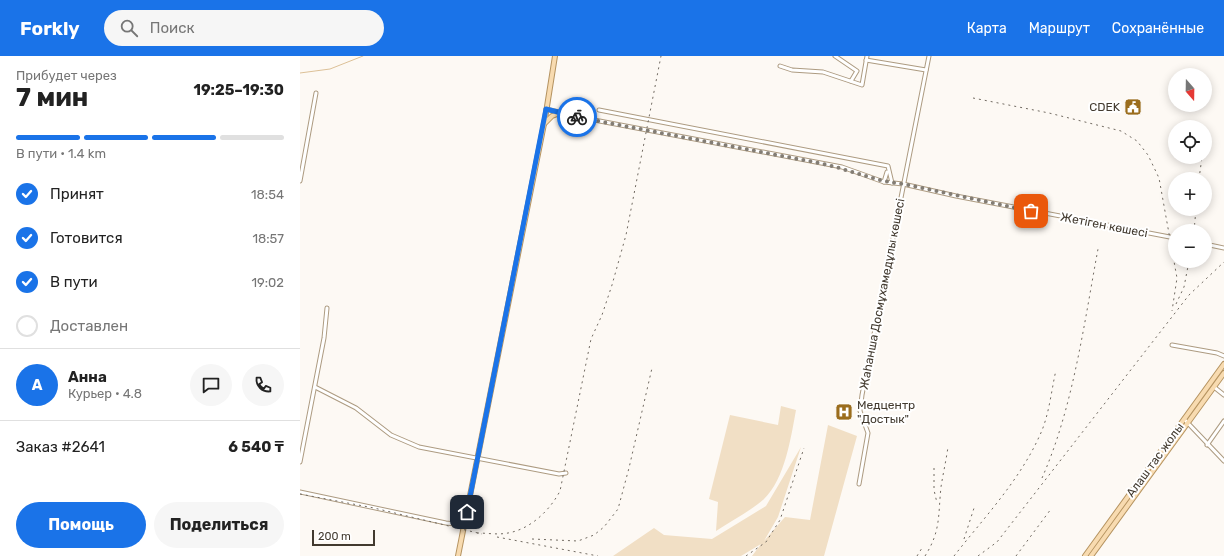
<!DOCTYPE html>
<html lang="ru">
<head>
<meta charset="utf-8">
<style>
	:root { --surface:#fff; --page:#f6f6f6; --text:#222; --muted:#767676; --line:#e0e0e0; --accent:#1a73e8 }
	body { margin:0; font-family:Rubik,sans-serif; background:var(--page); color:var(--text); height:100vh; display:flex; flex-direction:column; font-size:15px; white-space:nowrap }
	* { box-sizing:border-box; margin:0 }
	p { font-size:13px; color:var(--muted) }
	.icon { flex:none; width:22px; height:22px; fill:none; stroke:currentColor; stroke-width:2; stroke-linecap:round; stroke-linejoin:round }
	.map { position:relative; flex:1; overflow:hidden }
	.sheet { display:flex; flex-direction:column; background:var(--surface); width:300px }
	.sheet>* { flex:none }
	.needle { width:26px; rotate:160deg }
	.tools { position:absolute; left:868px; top:12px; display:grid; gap:8px }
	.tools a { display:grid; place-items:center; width:44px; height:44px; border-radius:50%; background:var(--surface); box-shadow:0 2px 10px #0003; font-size:20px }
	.scale { position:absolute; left:12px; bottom:10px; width:63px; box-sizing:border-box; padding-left:4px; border:2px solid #423a2f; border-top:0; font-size:11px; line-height:14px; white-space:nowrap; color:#423a2f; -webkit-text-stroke:3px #fff; paint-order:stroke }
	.pin { position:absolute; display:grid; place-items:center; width:34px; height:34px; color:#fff; margin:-17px; border-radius:8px; box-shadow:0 2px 6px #0006 }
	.courier { position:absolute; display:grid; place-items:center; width:40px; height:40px; margin:-20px; border:3px solid #1a73e8; border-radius:50%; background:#fff; color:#222; box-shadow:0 1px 5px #0007 }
	.summary em { font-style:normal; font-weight:700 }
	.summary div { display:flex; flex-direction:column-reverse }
	.summary { display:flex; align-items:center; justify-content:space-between; height:68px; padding:0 16px }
	h1 { font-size:26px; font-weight:700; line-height:30px }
	.bar { display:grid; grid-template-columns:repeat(4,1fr); gap:6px 4px; align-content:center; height:48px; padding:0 16px }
	.bar i { height:5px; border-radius:3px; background:var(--line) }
	.bar .on { background:var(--accent) }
	.bar p { grid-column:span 4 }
	.line { display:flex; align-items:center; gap:10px; padding:0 16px; border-top:1px solid var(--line) }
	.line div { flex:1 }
	.round { display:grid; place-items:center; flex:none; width:42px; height:42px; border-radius:21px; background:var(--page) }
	ol { padding:0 16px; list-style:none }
	li { display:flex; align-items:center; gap:12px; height:44px }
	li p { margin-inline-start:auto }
	li .icon { padding:4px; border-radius:50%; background:var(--accent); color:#fff; stroke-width:4 }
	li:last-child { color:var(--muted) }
	li i { width:22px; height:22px; border:2px solid var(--line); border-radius:50% }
	.primary-button { display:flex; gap:8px; margin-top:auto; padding:8px 16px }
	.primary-button a { flex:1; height:46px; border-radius:24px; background:var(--accent); color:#fff; font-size:16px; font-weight:700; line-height:46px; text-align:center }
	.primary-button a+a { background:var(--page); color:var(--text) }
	header { display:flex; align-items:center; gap:24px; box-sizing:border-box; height:56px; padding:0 20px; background:var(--accent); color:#fff }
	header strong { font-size:19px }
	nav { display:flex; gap:22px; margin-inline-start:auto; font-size:14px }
	.search { width:280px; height:36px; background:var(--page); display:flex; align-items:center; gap:10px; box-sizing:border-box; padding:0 14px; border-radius:22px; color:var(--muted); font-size:15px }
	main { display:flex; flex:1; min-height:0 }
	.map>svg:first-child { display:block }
	.green { fill:#f1dfc5 }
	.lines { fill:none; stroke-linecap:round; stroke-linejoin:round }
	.stream { stroke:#dcc097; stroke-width:1 }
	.minor-casing { stroke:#ad9b81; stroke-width:5 }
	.major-casing { stroke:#b59360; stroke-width:6 }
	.minor { stroke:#fff; stroke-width:3 }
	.major { stroke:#f8dbb0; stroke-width:4 }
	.rail { stroke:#716a61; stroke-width:1; stroke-dasharray:2 4; stroke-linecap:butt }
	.done { stroke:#837d74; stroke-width:4; stroke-dasharray:0 7.2 }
	.route { stroke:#1a73e8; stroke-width:5 }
	.labels { text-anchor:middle; stroke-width:4; stroke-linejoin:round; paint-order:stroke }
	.poi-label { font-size:12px; fill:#423a2f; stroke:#fff; text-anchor:end }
	.street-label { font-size:12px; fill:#423a2f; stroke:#fff }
</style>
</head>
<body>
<header>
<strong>Forkly</strong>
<div class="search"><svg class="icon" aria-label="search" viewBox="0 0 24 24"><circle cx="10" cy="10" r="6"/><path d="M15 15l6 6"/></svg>Поиск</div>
<nav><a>Карта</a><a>Маршрут</a><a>Сохранённые</a></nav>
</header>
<main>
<section class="sheet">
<div class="summary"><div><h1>7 мин</h1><p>Прибудет через</p></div><em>19:25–19:30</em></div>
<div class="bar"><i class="on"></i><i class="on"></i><i class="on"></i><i></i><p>В пути · 1.4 km</p></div>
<ol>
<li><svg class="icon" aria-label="check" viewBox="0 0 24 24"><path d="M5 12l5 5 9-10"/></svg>Принят<p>18:54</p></li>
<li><svg class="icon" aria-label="check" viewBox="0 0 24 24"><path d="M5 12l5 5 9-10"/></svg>Готовится<p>18:57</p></li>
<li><svg class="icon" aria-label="check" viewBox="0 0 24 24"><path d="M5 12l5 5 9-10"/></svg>В пути<p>19:02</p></li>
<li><i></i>Доставлен</li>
</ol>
<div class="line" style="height:72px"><b class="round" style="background:var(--accent);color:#fff">А</b><div><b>Анна</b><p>Курьер · 4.8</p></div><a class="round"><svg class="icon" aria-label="chat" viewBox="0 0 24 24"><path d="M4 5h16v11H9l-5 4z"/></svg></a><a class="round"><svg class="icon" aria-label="phone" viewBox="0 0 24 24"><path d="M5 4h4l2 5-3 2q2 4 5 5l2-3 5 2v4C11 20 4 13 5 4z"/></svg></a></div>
<div class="line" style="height:52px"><div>Заказ #2641</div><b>6 540 ₸</b></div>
<div class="primary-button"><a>Помощь</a><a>Поделиться</a></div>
</section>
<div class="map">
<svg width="924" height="500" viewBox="0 0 924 500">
	<rect width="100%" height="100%" fill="#fdf9f4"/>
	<!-- green -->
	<g class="green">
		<path d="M 481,350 L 496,354 C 491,381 485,423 464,443 C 452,454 431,465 416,475 L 418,446 L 409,443 L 430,359 L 478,369 Z"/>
		<path d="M 528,369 L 557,380 L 524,500 L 452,500 L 461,488 L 441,500 L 313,500 L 354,472 L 364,479 L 412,483 L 466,450 L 501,391 L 478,461 L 464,485 L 485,461 L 510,464 Z"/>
		<path d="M 881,370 L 883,372 L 821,456 L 820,455 Z"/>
	</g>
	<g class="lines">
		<!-- stream -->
		<path class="stream" d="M 0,17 L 30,13 L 63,0"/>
		<!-- minor casing -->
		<g class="minor-casing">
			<g id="minor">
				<path d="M 535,0 L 557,15 L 551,25"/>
				<path d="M 566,4 L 626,14"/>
				<path d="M 480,10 L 492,14 L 523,16 L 562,29 L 567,0"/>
				<path d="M 246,53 L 289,63 L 542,111 L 584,126 L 603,128 L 656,140 L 875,182"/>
				<path d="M 299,54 L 588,110 L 592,127"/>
				<path d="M 0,125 L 16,37"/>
				<path d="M 584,126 L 587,116"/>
				<path d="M 905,188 L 924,192"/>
				<path d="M 872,289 L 917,297 L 924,300"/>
				<path d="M 15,331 L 56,352 L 91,379 L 119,391 L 259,418 L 266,417"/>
				<path d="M 914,331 L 924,339"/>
				<path d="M 884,363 L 924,405"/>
				<path d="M 907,389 L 924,365"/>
				<path d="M 0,406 L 24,282 L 27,252"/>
				<path d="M 559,428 L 568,377 L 560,355 L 562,339 L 629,0"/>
				<path d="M 0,436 L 146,467 L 164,469"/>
			</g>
		</g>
		<!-- major casing -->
		<g class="major-casing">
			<g id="major">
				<path d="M 244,68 L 252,60 L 260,57"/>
				<path d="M 158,500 L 245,63 L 255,0"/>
				<path d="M 785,500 L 924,308"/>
				<path d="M 791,500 L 924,317"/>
			</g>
		</g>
		<!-- minor -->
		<use href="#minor" class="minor"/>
		<!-- major -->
		<use href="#major" class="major"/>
		<!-- rail -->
		<g class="rail">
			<path d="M 673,42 L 749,57 L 821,75 L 837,85 L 848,99 L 859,122 L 877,222 L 872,255"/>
			<path d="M 899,123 L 902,101"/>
			<path d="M 894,175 L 896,153"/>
			<path d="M 876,248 L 884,231 L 889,205"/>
			<path d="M 634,412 L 634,434 L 637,447"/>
			<path d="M 742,422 C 773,352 784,268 798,193"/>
			<path d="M 0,438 L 74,452 L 182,478"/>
			<path d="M 177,477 C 187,477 198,479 208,477 C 231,473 250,454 260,435 L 291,283 L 302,259 L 312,229 L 326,179 L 361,0"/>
			<path d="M 197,481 L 298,500"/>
			<path d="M 232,483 L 278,485 L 294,479 L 304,471 L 318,453 L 329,412 L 352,312"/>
			<path d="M 664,483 L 675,449"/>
			<path d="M 446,500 L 466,486 L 480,464 L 504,392"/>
			<path d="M 617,500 L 622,492"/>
			<path d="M 625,500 C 641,475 638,459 641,431 C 643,418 646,405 648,391"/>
			<path d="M 654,500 C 683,463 719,425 739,381 C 749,361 751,336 756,314"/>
			<path d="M 678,500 L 697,486 L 889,239 L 924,206"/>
			<path d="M 716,500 L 751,453"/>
		</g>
	</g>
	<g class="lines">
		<!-- done -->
		<path class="done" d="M 277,61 L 519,107 C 548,113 574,125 603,128 L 731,155"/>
		<!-- route -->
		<path class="route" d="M 167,456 L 246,53 L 277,61"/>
	</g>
	<!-- icons -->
	<defs>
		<g id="civic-square" transform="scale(0.9)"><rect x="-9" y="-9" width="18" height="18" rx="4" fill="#9b6d1d" stroke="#fff"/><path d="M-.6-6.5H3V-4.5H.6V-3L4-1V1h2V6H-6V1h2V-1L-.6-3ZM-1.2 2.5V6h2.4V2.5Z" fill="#fff"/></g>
		<g id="hospital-square" transform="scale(0.9)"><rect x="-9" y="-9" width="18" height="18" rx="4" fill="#9b6d1d" stroke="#fff"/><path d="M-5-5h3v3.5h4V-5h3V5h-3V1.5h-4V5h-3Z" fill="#fff"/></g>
	</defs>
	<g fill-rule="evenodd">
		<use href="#civic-square" x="833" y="51"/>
		<use href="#hospital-square" x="544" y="356"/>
	</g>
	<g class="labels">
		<!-- poi labels -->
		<g class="poi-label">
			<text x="820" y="55">CDEK</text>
			<text x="557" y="353" text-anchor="start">Медцентр<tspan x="557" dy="14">"Достык"</tspan></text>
		</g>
		<!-- street labels -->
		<g class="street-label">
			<text transform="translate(804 169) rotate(11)" y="4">Жетіген көшесі</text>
			<text transform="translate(582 238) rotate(-79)" y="4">Жаһанша Досмұхамедұлы көшесі</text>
			<text transform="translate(855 404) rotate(-54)" y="4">Алаш тас жолы</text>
		</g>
	</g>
</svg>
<div class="tools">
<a><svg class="needle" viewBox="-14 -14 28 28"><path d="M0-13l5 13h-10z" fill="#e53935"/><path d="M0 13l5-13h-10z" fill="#767676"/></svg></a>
<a><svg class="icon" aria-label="locate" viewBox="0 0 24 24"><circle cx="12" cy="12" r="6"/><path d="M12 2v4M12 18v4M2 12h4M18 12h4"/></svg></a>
<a>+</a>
<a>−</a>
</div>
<div class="scale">200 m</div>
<div class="pin" style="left:731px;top:155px;background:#ea580c"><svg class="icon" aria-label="bag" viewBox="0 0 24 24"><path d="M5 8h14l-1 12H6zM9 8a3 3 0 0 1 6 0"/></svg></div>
<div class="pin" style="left:167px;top:456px;background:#1f2937"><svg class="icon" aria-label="home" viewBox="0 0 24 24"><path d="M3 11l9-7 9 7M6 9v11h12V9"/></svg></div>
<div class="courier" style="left:277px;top:61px"><svg class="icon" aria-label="bike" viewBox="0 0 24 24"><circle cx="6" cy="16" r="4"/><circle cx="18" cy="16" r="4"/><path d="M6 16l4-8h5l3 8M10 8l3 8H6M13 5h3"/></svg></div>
</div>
</main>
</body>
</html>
